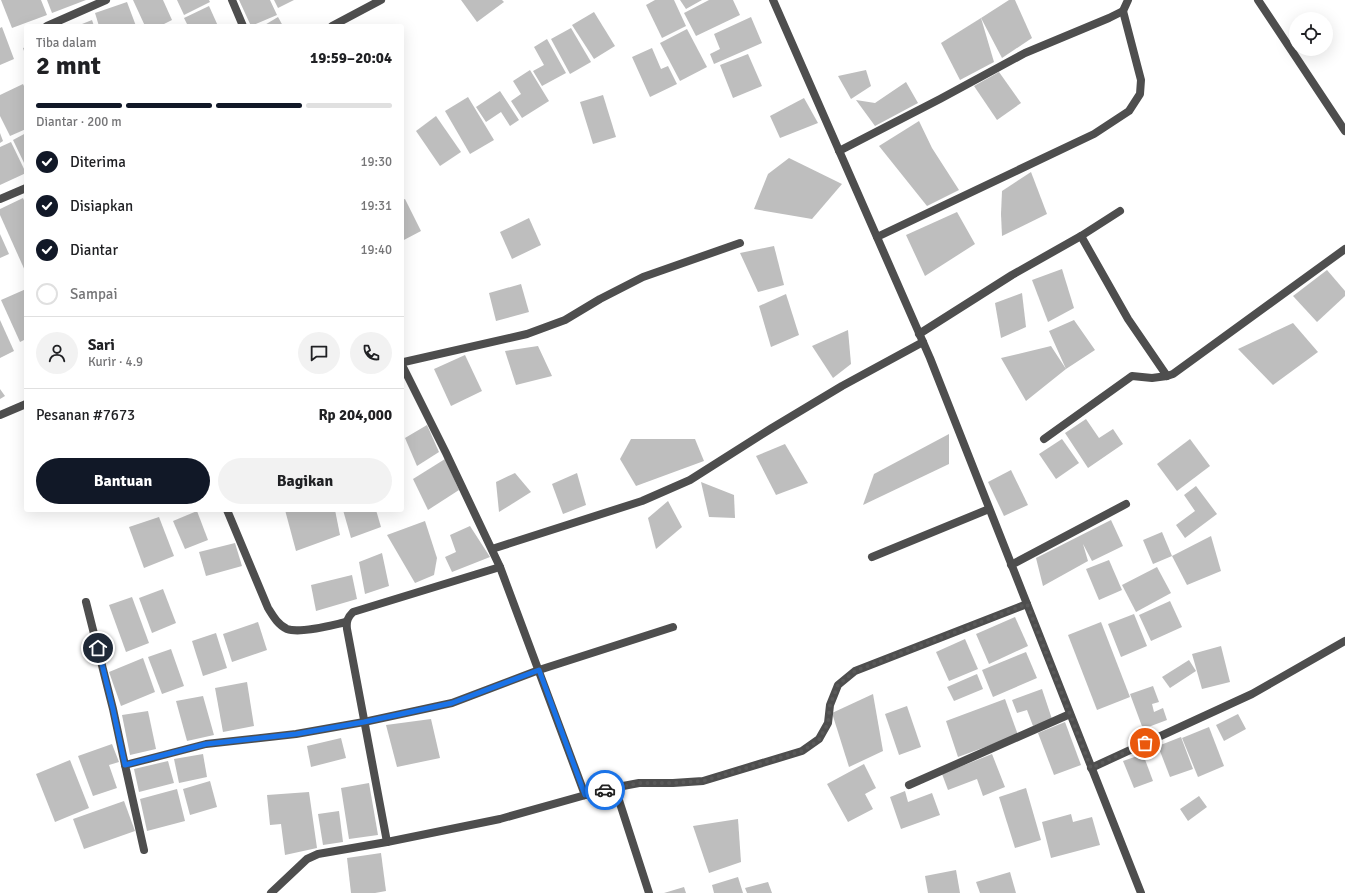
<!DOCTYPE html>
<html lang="id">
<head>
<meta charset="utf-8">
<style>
	:root { --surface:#fff; --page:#f2f2f2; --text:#202124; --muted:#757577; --line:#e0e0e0; --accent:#111827 }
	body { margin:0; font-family:Signika,sans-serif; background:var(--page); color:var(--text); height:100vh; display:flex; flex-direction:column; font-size:15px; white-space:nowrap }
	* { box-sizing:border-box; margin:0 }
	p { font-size:13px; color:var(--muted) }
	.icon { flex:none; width:22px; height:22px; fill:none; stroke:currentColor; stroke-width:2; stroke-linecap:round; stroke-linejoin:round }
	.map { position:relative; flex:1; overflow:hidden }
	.details { position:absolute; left:24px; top:24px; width:380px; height:488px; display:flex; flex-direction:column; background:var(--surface); border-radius:4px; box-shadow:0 4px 16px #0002 }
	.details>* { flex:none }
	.buttons { position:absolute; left:1289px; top:12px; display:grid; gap:8px }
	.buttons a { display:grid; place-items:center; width:44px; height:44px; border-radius:50%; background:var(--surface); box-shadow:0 4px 16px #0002; font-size:20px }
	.pin { position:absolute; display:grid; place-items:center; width:34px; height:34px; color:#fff; margin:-17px; border:2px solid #fff; border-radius:50%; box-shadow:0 1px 4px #0007 }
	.courier { position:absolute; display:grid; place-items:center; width:40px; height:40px; margin:-20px; border:3px solid #1a73e8; border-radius:50%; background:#fff; color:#222; box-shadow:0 1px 5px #0007 }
	.overview em { font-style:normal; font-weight:700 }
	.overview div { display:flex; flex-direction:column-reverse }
	.overview { display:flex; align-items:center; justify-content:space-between; height:68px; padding:0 12px }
	h1 { font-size:26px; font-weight:700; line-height:30px }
	.bar { display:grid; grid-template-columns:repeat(4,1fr); gap:6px 4px; align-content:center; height:48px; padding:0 12px }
	.bar i { height:5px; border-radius:3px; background:var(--line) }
	.bar .selected { background:var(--accent) }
	.bar p { grid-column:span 4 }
	.line { display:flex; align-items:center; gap:10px; padding:0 12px; border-top:1px solid var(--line) }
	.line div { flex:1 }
	.round { display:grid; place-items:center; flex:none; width:42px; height:42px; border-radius:21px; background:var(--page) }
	ol { padding:0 12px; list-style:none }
	li { display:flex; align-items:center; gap:12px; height:44px }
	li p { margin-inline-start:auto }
	li .icon { padding:4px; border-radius:50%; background:var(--accent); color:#fff; stroke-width:4 }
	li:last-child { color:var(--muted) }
	li i { width:22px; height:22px; border:2px solid var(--line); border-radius:50% }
	.button { display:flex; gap:8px; margin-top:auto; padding:8px 12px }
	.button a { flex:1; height:46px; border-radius:24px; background:var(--accent); color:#fff; font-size:16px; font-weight:700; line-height:46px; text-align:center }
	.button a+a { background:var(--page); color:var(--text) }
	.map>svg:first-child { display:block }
	.building { fill:#bebebe }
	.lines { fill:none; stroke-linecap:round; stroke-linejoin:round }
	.street { stroke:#4e4e4e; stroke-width:8 }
	.done { stroke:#595959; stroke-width:4; stroke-dasharray:0 7.2 }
	.route { stroke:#1a73e8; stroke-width:5 }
</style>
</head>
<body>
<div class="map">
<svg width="1345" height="893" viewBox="0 0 1345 893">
	<rect width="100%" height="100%" fill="#fff"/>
	<!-- building -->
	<g class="building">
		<path d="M 1,0 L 41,0 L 47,15 L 12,28 Z"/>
		<path d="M 47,0 L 86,0 L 52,13 Z"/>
		<path d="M 133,0 L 163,0 L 172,20 L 160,26 L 145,26 Z"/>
		<path d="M 177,0 L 209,0 L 210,2 L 184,15 Z"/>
		<path d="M 239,0 L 270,0 L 277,15 L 251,26 Z"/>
		<path d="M 274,0 L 294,0 L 278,8 Z"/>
		<path d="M 461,0 L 502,0 L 504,2 L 477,22 Z"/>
		<path d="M 655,0 L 674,0 L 686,26 L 662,38 L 646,5 Z"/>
		<path d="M 680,0 L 702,0 L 686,9 Z"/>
		<path d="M 709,0 L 733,0 L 740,15 L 696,36 L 684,13 Z"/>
		<path d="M 1009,0 L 1015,0 L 1032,38 L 1002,58 L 981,18 Z"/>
		<path d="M 127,2 L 136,26 L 99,26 L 95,13 Z"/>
		<path d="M 209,6 L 218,26 L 188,26 L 184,18 Z"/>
		<path d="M 594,12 L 615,46 L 594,59 L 572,25 Z"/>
		<path d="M 278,17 L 283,26 L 263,26 Z"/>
		<path d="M 751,17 L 762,43 L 714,64 L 710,54 L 720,49 L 714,34 Z"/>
		<path d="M 981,18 L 994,62 L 960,80 L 941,43 Z"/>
		<path d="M 92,20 L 94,26 L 77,26 Z"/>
		<path d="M 2,27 L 14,59 L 0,65 L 0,28 Z"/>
		<path d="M 571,28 L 591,62 L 570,74 L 551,39 Z"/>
		<path d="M 687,29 L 707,67 L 680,81 L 660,43 Z"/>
		<path d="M 547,39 L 566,73 L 542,86 L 533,71 L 544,65 L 534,47 Z"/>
		<path d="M 26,47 L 26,57 L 23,48 Z"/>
		<path d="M 652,48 L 661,69 L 668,66 L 677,84 L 650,97 L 632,57 Z"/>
		<path d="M 748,54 L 762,86 L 733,98 L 720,65 Z"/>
		<path d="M 530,70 L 549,101 L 522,118 L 511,101 L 521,94 L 513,81 Z"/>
		<path d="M 866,70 L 871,86 L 851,99 L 838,76 Z"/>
		<path d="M 999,72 L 1021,103 L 997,120 L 974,86 Z"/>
		<path d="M 906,82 L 918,103 L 875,126 L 856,100 L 875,103 Z"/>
		<path d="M 23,84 L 26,90 L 26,129 L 10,136 L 0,116 L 0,95 Z"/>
		<path d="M 500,91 L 519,120 L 510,126 L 501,112 L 486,122 L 476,107 Z"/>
		<path d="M 603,95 L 616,137 L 593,144 L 580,102 Z"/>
		<path d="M 468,97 L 494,140 L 470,154 L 445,111 Z"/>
		<path d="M 804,98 L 818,123 L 780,138 L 770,116 Z"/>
		<path d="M 436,116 L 461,152 L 440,166 L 416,131 Z"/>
		<path d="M 919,121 L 932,148 L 959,190 L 927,206 L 879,146 Z"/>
		<path d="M 0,133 L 3,141 L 0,143 Z"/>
		<path d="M 26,133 L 26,167 L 13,140 Z"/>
		<path d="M 11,142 L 26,173 L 0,185 L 0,147 Z"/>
		<path d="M 789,158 L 842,184 L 812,219 L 754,209 L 768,174 Z"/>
		<path d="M 1031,172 L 1047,214 L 1002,236 L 1001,214 L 1002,191 Z"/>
		<path d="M 23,198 L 26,205 L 26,273 L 0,215 L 0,209 Z"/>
		<path d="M 405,199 L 421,231 L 402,241 L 402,200 Z"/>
		<path d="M 957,212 L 975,244 L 925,276 L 906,235 Z"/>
		<path d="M 529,218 L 541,245 L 512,259 L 500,232 Z"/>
		<path d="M 0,234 L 9,254 L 0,258 Z"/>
		<path d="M 774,246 L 784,285 L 758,292 L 740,253 Z"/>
		<path d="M 1062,269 L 1074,308 L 1048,322 L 1032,280 Z"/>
		<path d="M 1327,270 L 1345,291 L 1345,296 L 1317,322 L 1293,296 Z"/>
		<path d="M 521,284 L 529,312 L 496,321 L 489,293 Z"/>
		<path d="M 26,289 L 26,339 L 20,342 L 1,300 Z"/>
		<path d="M 1022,293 L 1026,327 L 1001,338 L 995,303 Z"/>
		<path d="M 786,294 L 799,335 L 771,347 L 759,306 Z"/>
		<path d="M 0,320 L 14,351 L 0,358 Z"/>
		<path d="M 1074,320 L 1095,350 L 1066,369 L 1026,401 L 1001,358 L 1051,346 L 1066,369 L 1049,331 Z"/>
		<path d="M 1293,323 L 1318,352 L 1273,385 L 1238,349 Z"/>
		<path d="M 848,330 L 851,364 L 833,378 L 812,346 Z"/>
		<path d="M 538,346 L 552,376 L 516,385 L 505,351 Z"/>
		<path d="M 465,355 L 482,391 L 451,406 L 434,369 Z"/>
		<path d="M 0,389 L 5,396 L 0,399 Z"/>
		<path d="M 1086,419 L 1099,438 L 1113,429 L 1123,444 L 1088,468 L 1065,433 Z"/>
		<path d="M 427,425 L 439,452 L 417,466 L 405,438 Z"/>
		<path d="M 949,434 L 949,464 L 863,505 L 874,474 Z"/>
		<path d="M 631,439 L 695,439 L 704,461 L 636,486 L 620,459 Z"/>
		<path d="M 1062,439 L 1079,463 L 1056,479 L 1039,454 Z"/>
		<path d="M 1190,439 L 1210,466 L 1177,491 L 1157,464 Z"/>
		<path d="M 785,444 L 808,483 L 776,495 L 756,456 Z"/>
		<path d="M 445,459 L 459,490 L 428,510 L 413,479 Z"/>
		<path d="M 1011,470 L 1028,505 L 1004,516 L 988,482 Z"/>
		<path d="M 515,473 L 531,492 L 499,512 L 496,482 Z"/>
		<path d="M 577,473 L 586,505 L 563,514 L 552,484 Z"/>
		<path d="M 701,482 L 734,495 L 735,518 L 709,517 Z"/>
		<path d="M 1196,486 L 1217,514 L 1185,538 L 1176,525 L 1195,511 L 1184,495 Z"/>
		<path d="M 668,501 L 682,527 L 656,549 L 648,518 Z"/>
		<path d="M 285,510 L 335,510 L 340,535 L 296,551 Z"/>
		<path d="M 343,510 L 376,510 L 381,527 L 351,538 Z"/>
		<path d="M 197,511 L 208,540 L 185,549 L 173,521 Z"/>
		<path d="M 159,517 L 174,556 L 144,568 L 129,527 Z"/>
		<path d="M 1111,520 L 1123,546 L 1092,561 L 1083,544 L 1088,561 L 1043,586 L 1036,558 Z"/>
		<path d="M 425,521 L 437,558 L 434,575 L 415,583 L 387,535 Z"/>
		<path d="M 470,526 L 490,557 L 452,572 L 445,557 L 456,552 L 450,535 Z"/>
		<path d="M 1162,532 L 1172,556 L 1153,564 L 1143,540 Z"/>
		<path d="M 1211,536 L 1221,571 L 1187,585 L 1172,556 Z"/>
		<path d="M 235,543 L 242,566 L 206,576 L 199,552 Z"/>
		<path d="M 382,553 L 389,586 L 365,594 L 359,562 Z"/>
		<path d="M 1109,560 L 1122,590 L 1099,600 L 1086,569 Z"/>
		<path d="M 1157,567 L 1171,593 L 1136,612 L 1122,585 Z"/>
		<path d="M 352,575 L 357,599 L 316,611 L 311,585 Z"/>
		<path d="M 163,589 L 176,623 L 152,633 L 139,598 Z"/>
		<path d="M 132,597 L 149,643 L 126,652 L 109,605 Z"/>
		<path d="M 1170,601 L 1182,627 L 1151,641 L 1139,615 Z"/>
		<path d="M 1134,614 L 1147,646 L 1121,657 L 1108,624 Z"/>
		<path d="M 1015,617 L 1028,646 L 989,664 L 976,634 Z"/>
		<path d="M 258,622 L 267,650 L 232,662 L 223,634 Z"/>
		<path d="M 1101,622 L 1130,697 L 1097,710 L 1068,635 Z"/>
		<path d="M 216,633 L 227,668 L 203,676 L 192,641 Z"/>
		<path d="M 965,639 L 978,669 L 949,681 L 936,652 Z"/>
		<path d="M 1221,646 L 1230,682 L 1202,689 L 1192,654 Z"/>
		<path d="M 171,649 L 184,686 L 162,694 L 148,657 Z"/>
		<path d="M 1026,652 L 1037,678 L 993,697 L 982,670 Z"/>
		<path d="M 143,658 L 155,692 L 121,706 L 109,672 Z"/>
		<path d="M 1189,660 L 1196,671 L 1170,688 L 1162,677 Z"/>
		<path d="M 977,674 L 983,689 L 954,701 L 947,687 Z"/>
		<path d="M 247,682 L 254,726 L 223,732 L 215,688 Z"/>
		<path d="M 1153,686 L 1159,702 L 1152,704 L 1154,712 L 1163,708 L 1167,720 L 1143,729 L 1130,694 Z"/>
		<path d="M 1042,689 L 1052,719 L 1033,726 L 1027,710 L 1017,713 L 1012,700 Z"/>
		<path d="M 873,694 L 883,751 L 849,767 L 832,713 Z"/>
		<path d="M 203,696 L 214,735 L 187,741 L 176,701 Z"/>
		<path d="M 1005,699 L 1018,735 L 958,757 L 946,721 Z"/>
		<path d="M 907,706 L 921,747 L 899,755 L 885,714 Z"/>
		<path d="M 148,711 L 156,749 L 130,755 L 122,715 Z"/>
		<path d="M 1238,714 L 1246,729 L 1224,741 L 1216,725 Z"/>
		<path d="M 431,719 L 440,758 L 397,767 L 386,725 Z"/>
		<path d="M 1065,722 L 1081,765 L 1054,775 L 1038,733 Z"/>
		<path d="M 1209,727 L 1224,766 L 1198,777 L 1182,738 Z"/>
		<path d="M 1181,737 L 1193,769 L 1170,777 L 1158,746 Z"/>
		<path d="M 341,738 L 346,758 L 311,767 L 307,746 Z"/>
		<path d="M 112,744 L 119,762 L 109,765 L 117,788 L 93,796 L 78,756 Z"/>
		<path d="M 203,754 L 207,777 L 179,783 L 174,759 Z"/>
		<path d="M 992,754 L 1005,787 L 983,796 L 977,779 L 948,790 L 942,774 Z"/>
		<path d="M 1143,754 L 1153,781 L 1134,788 L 1123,761 Z"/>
		<path d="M 70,760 L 89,808 L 55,822 L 36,774 Z"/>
		<path d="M 168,761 L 174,783 L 139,792 L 134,769 Z"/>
		<path d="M 864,764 L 876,788 L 865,794 L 873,809 L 848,822 L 827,784 Z"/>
		<path d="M 210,781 L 217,807 L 190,815 L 183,789 Z"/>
		<path d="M 369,783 L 378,835 L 349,839 L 341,788 Z"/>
		<path d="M 1026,788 L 1041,840 L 1015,848 L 999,797 Z"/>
		<path d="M 177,789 L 185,821 L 147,831 L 140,799 Z"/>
		<path d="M 905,791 L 908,802 L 932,793 L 940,815 L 901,829 L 890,797 Z"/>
		<path d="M 309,792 L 317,848 L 285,855 L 281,824 L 270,825 L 267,795 Z"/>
		<path d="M 1199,796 L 1207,807 L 1188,821 L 1180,809 Z"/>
		<path d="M 124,801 L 135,831 L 84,849 L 73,819 Z"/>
		<path d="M 339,811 L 343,842 L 323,845 L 318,814 Z"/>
		<path d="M 1071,814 L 1073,822 L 1092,817 L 1100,845 L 1051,858 L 1042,822 Z"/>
		<path d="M 738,819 L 741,862 L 709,873 L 693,826 Z"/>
		<path d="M 381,853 L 386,891 L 375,893 L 351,893 L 347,858 Z"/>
		<path d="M 956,870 L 960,893 L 928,893 L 925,876 Z"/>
		<path d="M 1010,872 L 1016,893 L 980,893 L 976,882 Z"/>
		<path d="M 738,877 L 743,893 L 714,893 L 712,885 Z"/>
		<path d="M 768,882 L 772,893 L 747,893 L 745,888 Z"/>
		<path d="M 684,887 L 686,893 L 664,893 Z"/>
	</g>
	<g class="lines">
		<!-- street -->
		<g class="street">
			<path d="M 232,0 L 243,26"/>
			<path d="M 773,0 L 930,358 L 1141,893"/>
			<path d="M 1258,0 L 1345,131"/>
			<path d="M 47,26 L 106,0"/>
			<path d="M 332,26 L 381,0"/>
			<path d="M 839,151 L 940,99 L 1025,53 L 1109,18 L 1123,11 L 1128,0"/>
			<path d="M 0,199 L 26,188"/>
			<path d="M 1081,236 L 1128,319 L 1167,376"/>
			<path d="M 877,237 L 1094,134 L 1129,111 L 1140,94 L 1141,80 L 1123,11"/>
			<path d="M 919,334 L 1012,275 L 1081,236 L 1120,211"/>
			<path d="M 404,362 L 527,334 L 565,320 L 600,299 L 643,277 L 740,243"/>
			<path d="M 402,365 L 446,453 L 500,567 L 585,795"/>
			<path d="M 0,415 L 26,404"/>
			<path d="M 1044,439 L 1132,376 L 1152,378 L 1167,376 L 1173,374 L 1345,249"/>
			<path d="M 227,510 L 268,608 C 273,616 278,625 287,629 C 300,634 332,625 346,622"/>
			<path d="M 492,549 L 642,501 L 690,480 L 772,428 L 842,386 L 923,342"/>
			<path d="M 872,557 L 989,509"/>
			<path d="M 1011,565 L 1126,504"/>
			<path d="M 86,602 L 113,709 L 125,765 L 144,850"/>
			<path d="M 125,765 L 206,744 L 296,734 L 364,722 L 452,703 L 539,670 L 673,627"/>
			<path d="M 1091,768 L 1252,694 L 1345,641"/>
			<path d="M 909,785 L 1070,714"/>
			<path d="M 615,788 L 649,893"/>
			<path d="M 387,842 L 347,629 C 346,621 348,617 353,612 L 500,567"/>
			<path d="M 271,893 L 307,859 L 318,854 L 387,842 L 500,819 L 607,789 L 639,783 L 673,783 L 703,781 L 802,751 L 819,739 L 828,723 L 830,705 L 838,685 L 855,671 L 1027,604"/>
		</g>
	</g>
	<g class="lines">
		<!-- done -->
		<path class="done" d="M 605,790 L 639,783 L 673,783 L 703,781 L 802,751 L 819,740 L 828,723 L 830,705 L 838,685 L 855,671 L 1027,604 L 1091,768 L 1145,743"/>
		<!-- route -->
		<path class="route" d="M 98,648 L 113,709 L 125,765 L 206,744 L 296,734 L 364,722 L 452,703 L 539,670 L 585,795 L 605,790"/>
	</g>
</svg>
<div class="buttons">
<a><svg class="icon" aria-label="locate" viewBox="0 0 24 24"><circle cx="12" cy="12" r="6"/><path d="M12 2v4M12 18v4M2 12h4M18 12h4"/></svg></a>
</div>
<div class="pin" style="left:1145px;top:743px;background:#ea580c"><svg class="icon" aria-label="bag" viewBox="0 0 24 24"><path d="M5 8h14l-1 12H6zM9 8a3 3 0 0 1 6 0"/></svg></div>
<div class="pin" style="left:98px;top:648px;background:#1f2937"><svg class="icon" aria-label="home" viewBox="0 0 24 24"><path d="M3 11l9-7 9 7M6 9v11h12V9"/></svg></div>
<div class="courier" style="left:605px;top:790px"><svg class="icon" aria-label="car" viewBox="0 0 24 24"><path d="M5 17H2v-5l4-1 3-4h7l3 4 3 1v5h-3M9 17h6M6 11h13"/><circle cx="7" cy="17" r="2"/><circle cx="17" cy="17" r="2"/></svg></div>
<section class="details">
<div class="overview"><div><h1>2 mnt</h1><p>Tiba dalam</p></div><em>19:59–20:04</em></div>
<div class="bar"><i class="selected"></i><i class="selected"></i><i class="selected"></i><i></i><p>Diantar · 200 m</p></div>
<ol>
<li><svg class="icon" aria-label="check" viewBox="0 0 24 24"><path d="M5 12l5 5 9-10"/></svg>Diterima<p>19:30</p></li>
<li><svg class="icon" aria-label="check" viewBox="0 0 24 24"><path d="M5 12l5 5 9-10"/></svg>Disiapkan<p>19:31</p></li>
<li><svg class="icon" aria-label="check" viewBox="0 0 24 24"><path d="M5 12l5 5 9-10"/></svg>Diantar<p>19:40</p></li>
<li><i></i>Sampai</li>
</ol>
<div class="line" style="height:72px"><a class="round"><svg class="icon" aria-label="person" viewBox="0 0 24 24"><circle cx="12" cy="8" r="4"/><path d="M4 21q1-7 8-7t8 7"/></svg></a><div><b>Sari</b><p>Kurir · 4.9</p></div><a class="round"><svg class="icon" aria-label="chat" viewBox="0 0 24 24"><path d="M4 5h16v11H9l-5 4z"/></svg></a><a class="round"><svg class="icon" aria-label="phone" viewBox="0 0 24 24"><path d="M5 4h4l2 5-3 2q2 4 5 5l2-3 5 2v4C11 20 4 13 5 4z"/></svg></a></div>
<div class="line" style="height:52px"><div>Pesanan #7673</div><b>Rp 204,000</b></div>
<div class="button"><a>Bantuan</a><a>Bagikan</a></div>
</section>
</div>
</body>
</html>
